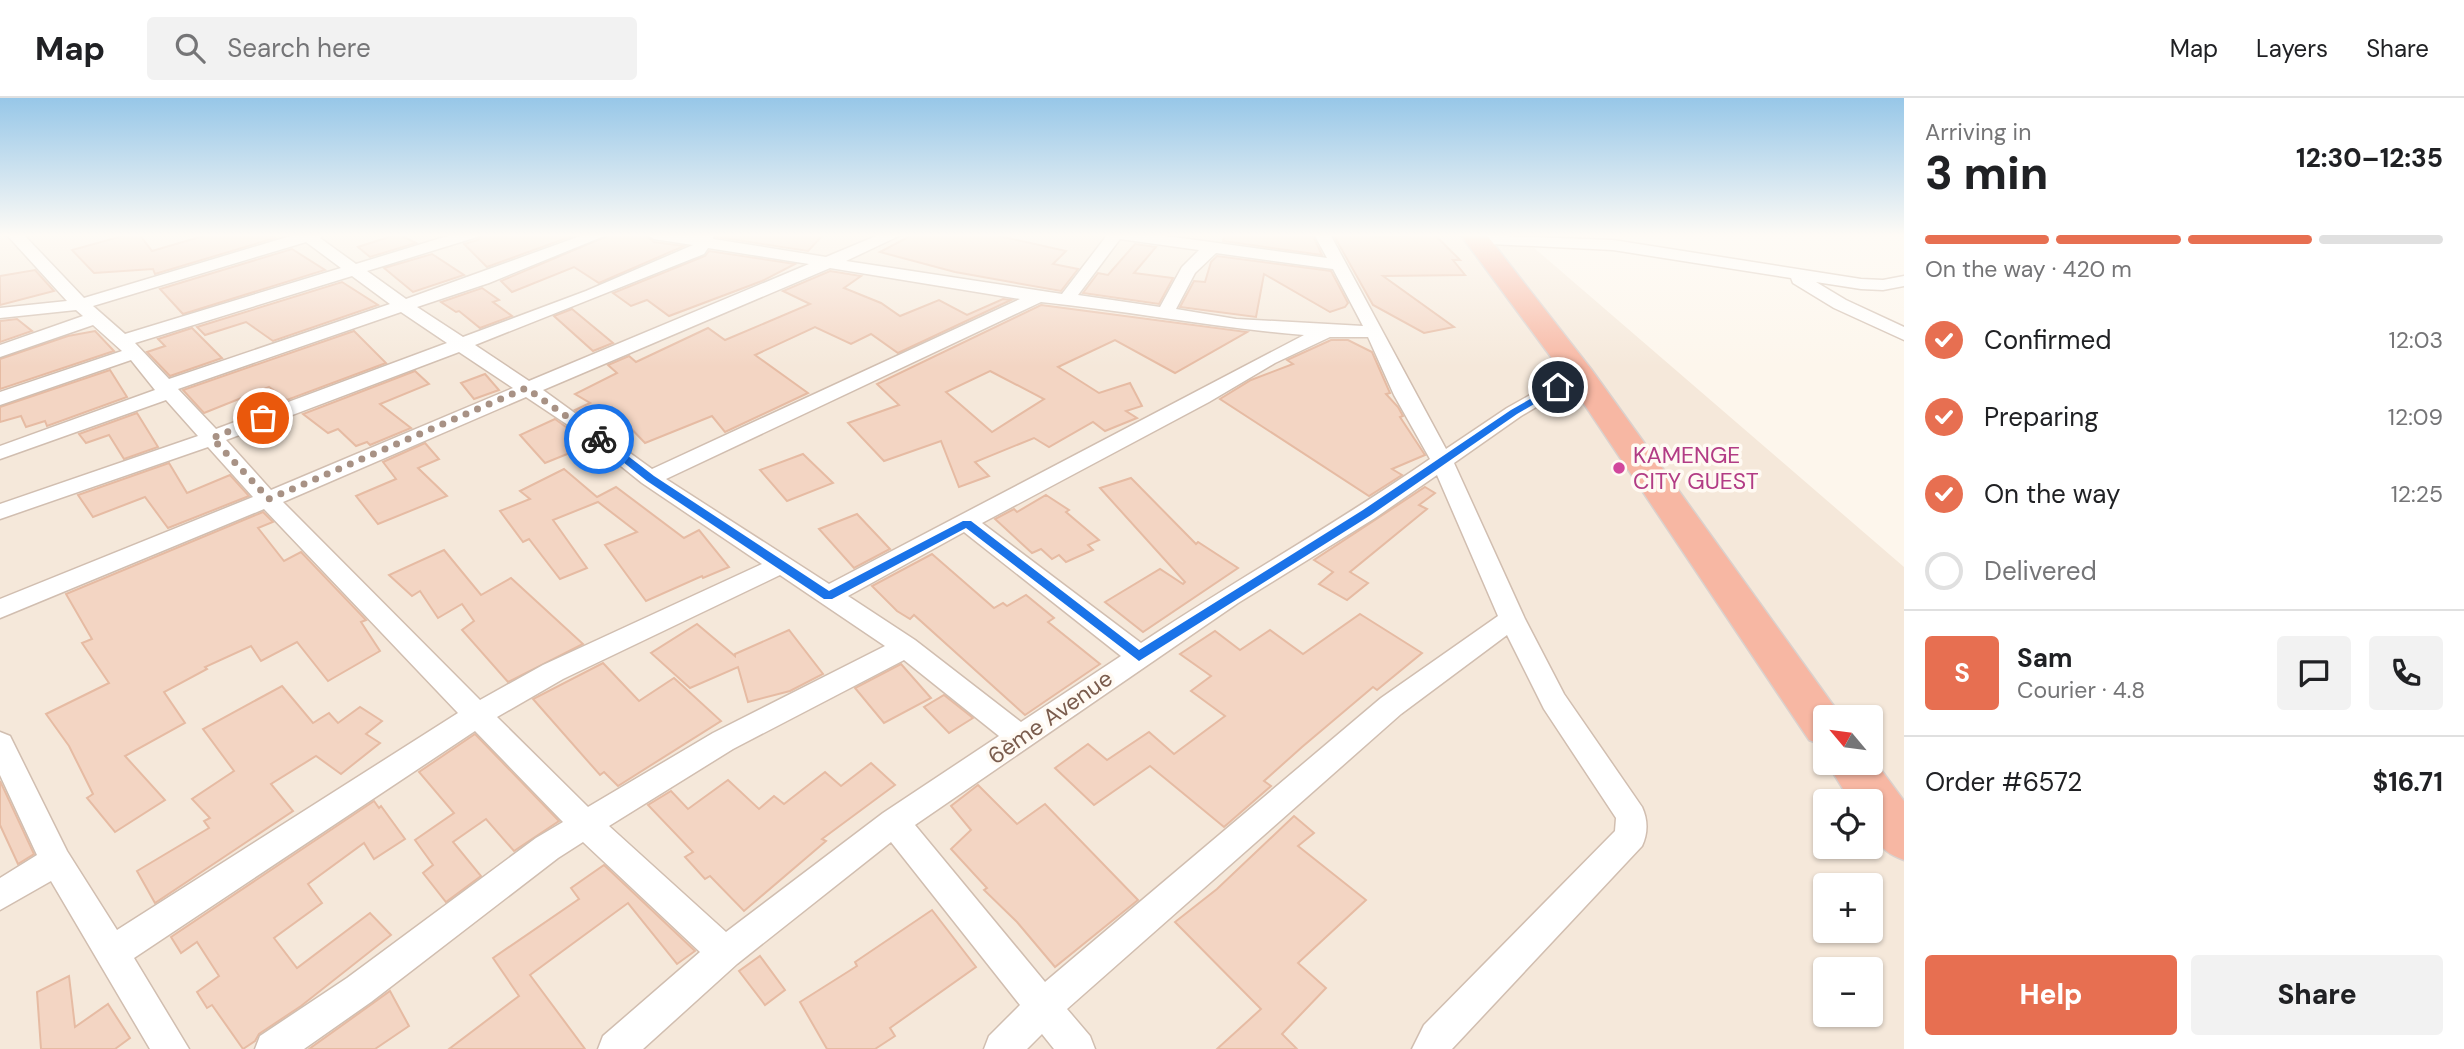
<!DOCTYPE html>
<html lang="en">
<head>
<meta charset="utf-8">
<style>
	:root { --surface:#fff; --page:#f2f2f2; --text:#202124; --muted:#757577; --line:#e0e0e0; --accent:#e76f51 }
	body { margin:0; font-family:"DM Sans",sans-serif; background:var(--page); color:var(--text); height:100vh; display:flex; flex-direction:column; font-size:26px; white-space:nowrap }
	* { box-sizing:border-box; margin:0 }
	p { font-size:23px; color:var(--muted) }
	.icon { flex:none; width:38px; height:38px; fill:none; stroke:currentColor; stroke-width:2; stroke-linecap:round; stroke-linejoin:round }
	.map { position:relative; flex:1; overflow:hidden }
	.drawer { display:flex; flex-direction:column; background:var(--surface); width:560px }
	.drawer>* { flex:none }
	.needle { width:46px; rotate:299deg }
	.buttons { position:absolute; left:1813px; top:607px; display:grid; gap:14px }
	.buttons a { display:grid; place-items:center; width:70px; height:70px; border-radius:7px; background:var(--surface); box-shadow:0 2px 5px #0004; font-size:35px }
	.pin { position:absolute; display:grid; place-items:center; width:60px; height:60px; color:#fff; margin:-30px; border:4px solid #fff; border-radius:50%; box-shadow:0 2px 7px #0007 }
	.courier { position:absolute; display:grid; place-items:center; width:70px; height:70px; margin:-35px; border:5px solid #1a73e8; border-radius:50%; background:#fff; color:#222; box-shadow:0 2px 9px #0007 }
	.head em { font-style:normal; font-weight:800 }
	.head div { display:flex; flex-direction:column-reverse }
	.head { display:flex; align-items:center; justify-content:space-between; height:119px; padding:0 21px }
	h1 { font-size:46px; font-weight:800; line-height:52px }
	.bar { display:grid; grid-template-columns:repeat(4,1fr); gap:10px 7px; align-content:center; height:84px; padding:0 21px }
	.bar i { height:9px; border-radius:5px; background:var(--line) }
	.bar .current { background:var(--accent) }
	.bar p { grid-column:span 4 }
	.line { display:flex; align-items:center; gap:18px; padding:0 21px; border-top:2px solid var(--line) }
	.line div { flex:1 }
	.round { display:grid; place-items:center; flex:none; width:74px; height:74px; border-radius:7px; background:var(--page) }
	ol { padding:0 21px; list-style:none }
	li { display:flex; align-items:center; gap:21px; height:77px }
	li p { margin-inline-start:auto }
	li .icon { padding:7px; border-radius:50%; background:var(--accent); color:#fff; stroke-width:4 }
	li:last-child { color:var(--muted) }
	li i { width:38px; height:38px; border:4px solid var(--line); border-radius:50% }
	.cta { display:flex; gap:14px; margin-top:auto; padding:14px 21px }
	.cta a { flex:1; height:80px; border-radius:7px; background:var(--accent); color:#fff; font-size:28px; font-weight:800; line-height:80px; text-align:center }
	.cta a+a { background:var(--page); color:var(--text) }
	header { display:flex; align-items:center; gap:42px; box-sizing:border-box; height:98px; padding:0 35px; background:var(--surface); border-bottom:2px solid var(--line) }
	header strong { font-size:33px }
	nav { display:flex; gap:38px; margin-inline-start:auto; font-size:24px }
	.search { width:490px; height:63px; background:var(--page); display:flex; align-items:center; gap:18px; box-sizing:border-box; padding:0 24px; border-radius:7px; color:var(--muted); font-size:26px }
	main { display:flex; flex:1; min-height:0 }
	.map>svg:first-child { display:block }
	.residential { fill:#f5e8da; fill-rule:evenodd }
	.building { fill:#f3d5c3; stroke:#e6bba3; stroke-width:2; fill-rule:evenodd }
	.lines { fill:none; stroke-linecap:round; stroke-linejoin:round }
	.street-casing { stroke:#d1beb0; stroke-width:3 }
	.highway-casing { stroke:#dad1cd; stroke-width:3 }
	.street { fill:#fff; fill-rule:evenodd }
	.highway { fill:#f7b7a3; fill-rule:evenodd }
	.route { fill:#1a73e8 }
	.done { stroke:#a89285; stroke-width:7; stroke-dasharray:0 12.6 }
	.hotel-dot { fill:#d1479c; stroke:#fffaf3; stroke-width:2.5 }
	.labels { text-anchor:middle; stroke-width:7; stroke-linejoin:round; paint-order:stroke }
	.hotel-label { font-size:23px; fill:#b23c85; stroke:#fffaf3; text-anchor:start }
	.street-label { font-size:23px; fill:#7a5c4d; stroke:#fffaf3 }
</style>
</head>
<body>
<header>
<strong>Map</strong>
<div class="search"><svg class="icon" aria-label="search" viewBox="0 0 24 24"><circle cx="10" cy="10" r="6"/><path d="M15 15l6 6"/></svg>Search here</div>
<nav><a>Map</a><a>Layers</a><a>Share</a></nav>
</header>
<main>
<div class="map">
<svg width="1904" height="951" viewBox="0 0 1904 951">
	<rect width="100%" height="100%" fill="#fdf6ec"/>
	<!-- residential -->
	<path class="residential" d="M 0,136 L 1518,136 L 1904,469 L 1904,951 L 0,951 ZM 1825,620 L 1871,620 L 1871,665 L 1825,665 ZM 1825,704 L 1871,704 L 1871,749 L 1825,749 ZM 1825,788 L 1871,788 L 1871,833 L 1825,833 ZM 1825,872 L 1871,872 L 1871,917 L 1825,917 Z"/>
	<!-- building -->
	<g class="building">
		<path d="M 130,136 L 139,136 L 152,153 L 210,136 L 268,136 L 275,140 L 155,176 L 153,171 L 94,175 L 72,152 Z"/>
		<path d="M 398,136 L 416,145 L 370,159 L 358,149 Z"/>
		<path d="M 482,136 L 578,136 L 487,169 L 464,146 L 478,142 Z"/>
		<path d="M 612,136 L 644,136 L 654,144 L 684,148 L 599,185 L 574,169 L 512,194 L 501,183 Z"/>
		<path d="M 717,136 L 824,136 L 808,153 L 717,139 Z"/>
		<path d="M 914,136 L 990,136 L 1066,153 L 1053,166 L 1078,171 L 1061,193 L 955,174 L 880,154 Z"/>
		<path d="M 1225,136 L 1312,136 L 1322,157 L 1223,143 Z"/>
		<path d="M 1333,136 L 1369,136 L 1374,139 L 1435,137 L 1460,162 L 1453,162 L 1465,177 L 1383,178 L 1454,229 L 1424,235 L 1373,207 Z"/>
		<path d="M 1135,146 L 1156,149 L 1134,175 L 1173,180 L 1159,206 L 1083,195 L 1098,175 L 1108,177 Z"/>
		<path d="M 292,151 L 325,172 L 183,216 L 160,191 Z"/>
		<path d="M 709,153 L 795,166 L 762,183 L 669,218 L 647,202 L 631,208 L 613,195 L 705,158 Z"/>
		<path d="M 432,156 L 464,177 L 413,194 L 384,170 Z"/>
		<path d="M 1217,158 L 1331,173 L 1348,205 L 1345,209 L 1330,214 L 1264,176 L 1256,219 L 1180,209 L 1194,183 L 1205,184 L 1211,164 Z"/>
		<path d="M 35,172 L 54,193 L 0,207 L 0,178 Z"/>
		<path d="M 830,173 L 861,178 L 844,190 L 881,205 L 900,218 L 939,202 L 967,217 L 1003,201 L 1011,202 L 898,255 L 871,236 L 851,246 L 815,229 L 755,257 L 808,295 L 725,334 L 712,318 L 645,345 L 623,322 L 601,331 L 575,312 L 590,305 L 575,296 L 617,275 L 608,267 L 629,258 L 636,264 L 708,230 L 725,242 L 810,206 L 783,193 Z"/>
		<path d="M 342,184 L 378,207 L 273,243 L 246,224 L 205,237 L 197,229 Z"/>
		<path d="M 482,190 L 499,202 L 493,204 L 512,218 L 480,230 L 459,213 L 456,214 L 441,204 Z"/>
		<path d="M 1041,207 L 1247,234 L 1175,275 L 1115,242 L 1058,269 L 1099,295 L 1130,285 L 1142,308 L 1126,313 L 1137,320 L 1105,333 L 1093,324 L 1049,349 L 1034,340 L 975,364 L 989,378 L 959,389 L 941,343 L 884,363 L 848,325 L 899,307 L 877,286 ZM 990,273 L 1044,301 L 992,334 L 946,294 Z"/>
		<path d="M 572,211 L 613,245 L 593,253 L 554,218 Z"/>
		<path d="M 17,221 L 32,233 L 0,244 L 0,223 Z"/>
		<path d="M 192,230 L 222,260 L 170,278 L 147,254 L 165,248 L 158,241 Z"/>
		<path d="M 95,233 L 114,253 L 0,291 L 0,261 L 68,238 Z"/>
		<path d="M 354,233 L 386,265 L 287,302 L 269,289 L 204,315 L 183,292 Z"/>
		<path d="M 1331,242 L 1348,242 L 1372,254 L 1390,295 L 1386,296 L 1398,309 L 1403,318 L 1400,319 L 1425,357 L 1392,371 L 1402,377 L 1369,398 L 1220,301 L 1251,282 L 1293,266 L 1287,262 Z"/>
		<path d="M 110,272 L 127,299 L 47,328 L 45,323 L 26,329 L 21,318 L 0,324 L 0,309 Z"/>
		<path d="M 415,273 L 429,286 L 380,306 L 411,330 L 370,347 L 367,344 L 356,348 L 338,331 L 328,335 L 303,316 Z"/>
		<path d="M 485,276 L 499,292 L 474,301 L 461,285 Z"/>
		<path d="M 137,315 L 158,349 L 124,361 L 109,337 L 86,345 L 79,336 Z"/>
		<path d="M 555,321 L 581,340 L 587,348 L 545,365 L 520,337 Z"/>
		<path d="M 425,345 L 439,361 L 418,370 L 447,398 L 378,426 L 356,398 L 396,381 L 383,364 Z"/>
		<path d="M 803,356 L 833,385 L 787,403 L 760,372 Z"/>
		<path d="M 169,365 L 187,395 L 230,377 L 249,398 L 168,430 L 145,399 L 93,419 L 78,397 Z"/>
		<path d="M 564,371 L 597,399 L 616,389 L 684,440 L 699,432 L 729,469 L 703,480 L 702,478 L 646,503 L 605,447 L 637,434 L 598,404 L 553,422 L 587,470 L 560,481 L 529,441 L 523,444 L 500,413 L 530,401 L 520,393 Z"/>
		<path d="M 1131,380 L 1196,446 L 1198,444 L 1238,470 L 1143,534 L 1105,504 L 1160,471 L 1183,486 L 1185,484 L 1100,390 Z"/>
		<path d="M 1425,389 L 1435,395 L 1419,407 L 1427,411 L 1350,474 L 1368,485 L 1347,502 L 1319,486 L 1333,474 L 1314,462 Z"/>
		<path d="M 1046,397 L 1069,412 L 1066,414 L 1099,442 L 1088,447 L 1093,452 L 1066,464 L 1059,457 L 1052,461 L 1041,451 L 1032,455 L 995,421 L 1014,411 L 1017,414 Z"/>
		<path d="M 263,414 L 273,424 L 258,430 L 284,463 L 301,454 L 366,522 L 361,524 L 380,553 L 328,583 L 297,544 L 261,563 L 251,548 L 205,569 L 207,571 L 164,594 L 185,625 L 125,658 L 165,702 L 115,734 L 87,700 L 93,696 L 69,648 L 46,616 L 109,585 L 82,545 L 92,541 L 66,496 Z"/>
		<path d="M 857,416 L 890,451 L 854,470 L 819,431 Z"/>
		<path d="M 444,452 L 481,497 L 511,480 L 583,546 L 508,584 L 462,532 L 474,523 L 462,506 L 438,520 L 420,493 L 412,498 L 389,477 Z"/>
		<path d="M 932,456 L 994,510 L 1003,505 L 1007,508 L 1026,497 L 1054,520 L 1048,524 L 1100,566 L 1025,617 L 914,517 L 910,521 L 897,513 L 872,488 Z"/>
		<path d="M 1360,516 L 1422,555 L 1377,592 L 1373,589 L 1302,649 L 1264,683 L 1271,688 L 1224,729 L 1150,668 L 1094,707 L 1055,670 L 1088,646 L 1107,662 L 1149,634 L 1174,656 L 1225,618 L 1191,593 L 1211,578 L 1180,556 L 1215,533 L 1240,552 L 1270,532 L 1303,556 Z"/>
		<path d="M 697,526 L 735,558 L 735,556 L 789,532 L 823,576 L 790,593 L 748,604 L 738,569 L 690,590 L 651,555 Z"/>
		<path d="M 603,565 L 639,603 L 674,580 L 721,623 L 618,688 L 604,674 L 600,677 L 533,601 Z"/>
		<path d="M 901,566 L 931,600 L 884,625 L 855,590 Z"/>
		<path d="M 282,588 L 313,625 L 329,615 L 338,625 L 360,609 L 382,623 L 366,636 L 380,645 L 341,676 L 316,658 L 271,686 L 293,713 L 155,805 L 137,773 L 209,730 L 204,723 L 210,720 L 192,701 L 234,673 L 203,631 Z"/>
		<path d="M 944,597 L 973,620 L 949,635 L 924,609 Z"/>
		<path d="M 475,636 L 559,723 L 514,753 L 486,721 L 453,744 L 481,778 L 446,804 L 423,775 L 433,767 L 415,742 L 454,715 L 419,674 Z"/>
		<path d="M 871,665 L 895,687 L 822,741 L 826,743 L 744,813 L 710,778 L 705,781 L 685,759 L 693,754 L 648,707 L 671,693 L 688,711 L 728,682 L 759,711 L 774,698 L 784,706 L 825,674 L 841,688 Z"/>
		<path d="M 0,683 L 34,756 L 18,766 L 0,727 Z"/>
		<path d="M 978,687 L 1017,726 L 1045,706 L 1138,802 L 1055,869 L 1017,824 L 984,792 L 987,790 L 951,751 L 971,732 L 951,708 Z"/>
		<path d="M 374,703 L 379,710 L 381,708 L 405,741 L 374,761 L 364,745 L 308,786 L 322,805 L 274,840 L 297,870 L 370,815 L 391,837 L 301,908 L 259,936 L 255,943 L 243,951 L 212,907 L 207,910 L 197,894 L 219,878 L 197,844 L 181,855 L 171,839 Z"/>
		<path d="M 1294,718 L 1314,735 L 1298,748 L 1366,802 L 1298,865 L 1326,890 L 1282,936 L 1297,951 L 1217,951 L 1261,911 L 1175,824 L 1217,791 Z"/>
		<path d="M 604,767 L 695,853 L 677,866 L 628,805 L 530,877 L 585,951 L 449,951 L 519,898 L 493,860 L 579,801 L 571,790 Z"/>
		<path d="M 932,812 L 976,869 L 890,930 L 895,938 L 875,951 L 827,951 L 800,904 L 857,868 L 855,864 Z"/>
		<path d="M 760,858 L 785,892 L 765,907 L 739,873 Z"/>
		<path d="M 69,878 L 75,929 L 108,906 L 130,940 L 115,951 L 41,951 L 37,894 Z"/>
		<path d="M 390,893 L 409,928 L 375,951 L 309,951 Z"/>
	</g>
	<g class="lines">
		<!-- street casing -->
		<g class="street-casing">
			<g id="street">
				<path d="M 6,136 L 23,136 L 84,200 L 297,136 L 323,136 L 320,140 L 356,166 L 454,136 L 479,136 L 477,139 L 367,173 L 406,201 L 586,136 L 609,136 L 489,185 L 417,209 L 463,239 L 586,193 L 693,147 L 654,141 L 646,136 L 715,136 L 713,141 L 826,159 L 881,136 L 903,136 L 846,163 L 1062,196 L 1108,136 L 1152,136 L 1327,160 L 1314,136 L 1330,136 L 1446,351 L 1507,310 L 1573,273 L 1580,271 L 1590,277 L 1521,318 L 1454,365 L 1525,521 L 1564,596 L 1642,709 C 1648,722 1648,735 1642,748 L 1452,951 L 1412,951 L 1424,927 L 1615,733 L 1616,720 L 1544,611 L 1507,537 L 1401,616 L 1067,911 L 1090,938 L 1095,951 L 1054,951 L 1042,936 L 1027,951 L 984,951 L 989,938 L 1020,907 L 891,744 L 737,866 L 643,951 L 598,951 L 603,938 L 700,854 L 583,744 L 558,760 L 371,904 L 304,951 L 255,951 L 260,938 L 347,880 L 536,740 L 563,724 L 475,633 L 134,860 L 189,951 L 150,951 L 51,783 L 0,812 L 0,780 L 37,757 L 0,677 L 0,634 L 10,638 L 67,753 L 117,832 L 458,615 L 264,411 L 0,520 L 0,501 L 253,399 L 208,349 L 0,421 L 0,406 L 198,338 L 166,302 L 0,361 L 0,348 L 155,292 L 131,262 L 0,307 L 0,294 L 122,253 L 93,227 L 0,259 L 0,247 L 83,218 L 76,212 L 0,220 L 0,210 L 67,203 ZM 1120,141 L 1199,152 L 1182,169 L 1160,209 L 1078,197 ZM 306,144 L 341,170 L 125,236 L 93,208 ZM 708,150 L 809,166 L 529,283 L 475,247 L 704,156 ZM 1216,155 L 1333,171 L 1363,228 L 1236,221 L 1176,211 L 1195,175 ZM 830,170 L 1020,201 L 652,371 L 543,292 ZM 352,178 L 390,206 L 169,281 L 135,245 ZM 1041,204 C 1129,213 1216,230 1304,237 L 829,486 L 666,381 ZM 401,214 L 447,245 L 216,331 L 178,291 ZM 1330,239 L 1368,239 L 1394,297 L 1430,361 C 1336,426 1236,482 1141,545 L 982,425 L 1209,304 L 1275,265 ZM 459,254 L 513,290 L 271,392 L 226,342 ZM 526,299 L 580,335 L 642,385 L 762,466 L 543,567 L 480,602 L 283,404 ZM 1437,377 L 1498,518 L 1381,600 L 1045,884 L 915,727 L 1238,505 L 1375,420 ZM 964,434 L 1121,558 L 1021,624 L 915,542 L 848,498 ZM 780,477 L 885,548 L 713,635 L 588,709 L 497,619 L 563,581 ZM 904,562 L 999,638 L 883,715 L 726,834 L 609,728 L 733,651 Z"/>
				<path d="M 1477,137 L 1613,142 L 1861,181 L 1883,182 L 1904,178 L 1904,188 L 1883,192 L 1861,191 L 1816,184 L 1846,202 L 1904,229 L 1904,242 L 1834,210 L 1793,185 L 1791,180 L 1613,152 L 1471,145 L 1471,139 Z"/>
			</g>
		</g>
		<!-- highway casing -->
		<g class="highway-casing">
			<g id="highway">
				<path d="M 1460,136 L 1486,136 L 1591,271 L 1841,618 L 1825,620 L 1825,648 L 1809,642 L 1568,282 Z"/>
				<path d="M 1871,658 L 1904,703 L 1904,762 C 1873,751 1871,734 1871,704 L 1851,704 L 1827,665 L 1871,665 Z"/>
			</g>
		</g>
		<!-- street -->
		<use href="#street" class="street"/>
		<!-- highway -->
		<use href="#highway" class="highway"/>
	</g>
	<!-- sky -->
	<linearGradient id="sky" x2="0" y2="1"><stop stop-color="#97c7e8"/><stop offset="0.51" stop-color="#fefbf6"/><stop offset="1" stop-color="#fefbf6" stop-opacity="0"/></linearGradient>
	<rect width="1904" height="269" fill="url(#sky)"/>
	<!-- route -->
	<path class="route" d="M 1555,287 L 1563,289 L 1517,316 L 1371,417 L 1139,563 L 966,430 L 832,501 L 824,501 L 647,383 L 594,341 L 602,338 L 654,378 L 829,493 L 963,423 L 971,423 L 1139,552 L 1363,412 L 1511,312 Z"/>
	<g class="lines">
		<!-- done -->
		<path class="done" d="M 263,320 L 212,340 L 269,401 L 526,290 L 599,341"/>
	</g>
	<!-- markers -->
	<circle class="hotel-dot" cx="1619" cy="370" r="7"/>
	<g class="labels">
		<!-- hotel labels -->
		<g class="hotel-label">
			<text x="1633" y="365">KAMENGE<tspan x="1633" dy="26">CITY GUEST</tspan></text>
		</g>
		<!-- street labels -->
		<g class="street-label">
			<text transform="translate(1050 619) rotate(-35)" y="8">6ème Avenue</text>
		</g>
	</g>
</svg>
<div class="buttons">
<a><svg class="needle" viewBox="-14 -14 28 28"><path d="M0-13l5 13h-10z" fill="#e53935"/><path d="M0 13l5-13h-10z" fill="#757577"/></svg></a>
<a><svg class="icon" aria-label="locate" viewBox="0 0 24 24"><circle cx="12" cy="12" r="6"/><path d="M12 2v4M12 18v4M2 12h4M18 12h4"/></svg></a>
<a>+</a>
<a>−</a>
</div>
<div class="pin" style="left:263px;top:320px;background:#ea580c"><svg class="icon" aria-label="bag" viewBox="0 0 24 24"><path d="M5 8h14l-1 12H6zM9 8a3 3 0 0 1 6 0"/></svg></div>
<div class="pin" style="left:1558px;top:289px;background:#1f2937"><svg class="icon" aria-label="home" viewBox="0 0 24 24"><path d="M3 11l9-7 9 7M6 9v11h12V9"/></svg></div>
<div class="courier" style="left:599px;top:341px"><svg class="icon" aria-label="bike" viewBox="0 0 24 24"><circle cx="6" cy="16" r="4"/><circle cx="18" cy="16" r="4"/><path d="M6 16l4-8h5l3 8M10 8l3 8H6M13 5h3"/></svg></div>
</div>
<section class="drawer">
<div class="head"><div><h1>3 min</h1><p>Arriving in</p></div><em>12:30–12:35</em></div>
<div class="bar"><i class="current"></i><i class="current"></i><i class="current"></i><i></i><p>On the way · 420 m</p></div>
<ol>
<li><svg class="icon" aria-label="check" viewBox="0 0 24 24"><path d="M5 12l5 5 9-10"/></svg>Confirmed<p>12:03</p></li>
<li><svg class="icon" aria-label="check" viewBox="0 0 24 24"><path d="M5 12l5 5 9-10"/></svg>Preparing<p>12:09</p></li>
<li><svg class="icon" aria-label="check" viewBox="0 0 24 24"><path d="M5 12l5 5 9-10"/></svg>On the way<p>12:25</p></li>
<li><i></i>Delivered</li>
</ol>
<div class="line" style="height:126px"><b class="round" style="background:var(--accent);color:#fff">S</b><div><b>Sam</b><p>Courier · 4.8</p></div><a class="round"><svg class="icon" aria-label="chat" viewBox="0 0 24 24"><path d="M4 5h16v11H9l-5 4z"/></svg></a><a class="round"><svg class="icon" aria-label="phone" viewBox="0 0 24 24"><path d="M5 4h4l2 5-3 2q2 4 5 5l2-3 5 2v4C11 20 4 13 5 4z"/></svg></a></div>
<div class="line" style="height:91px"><div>Order #6572</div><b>$16.71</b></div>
<div class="cta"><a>Help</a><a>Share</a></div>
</section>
</main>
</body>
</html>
